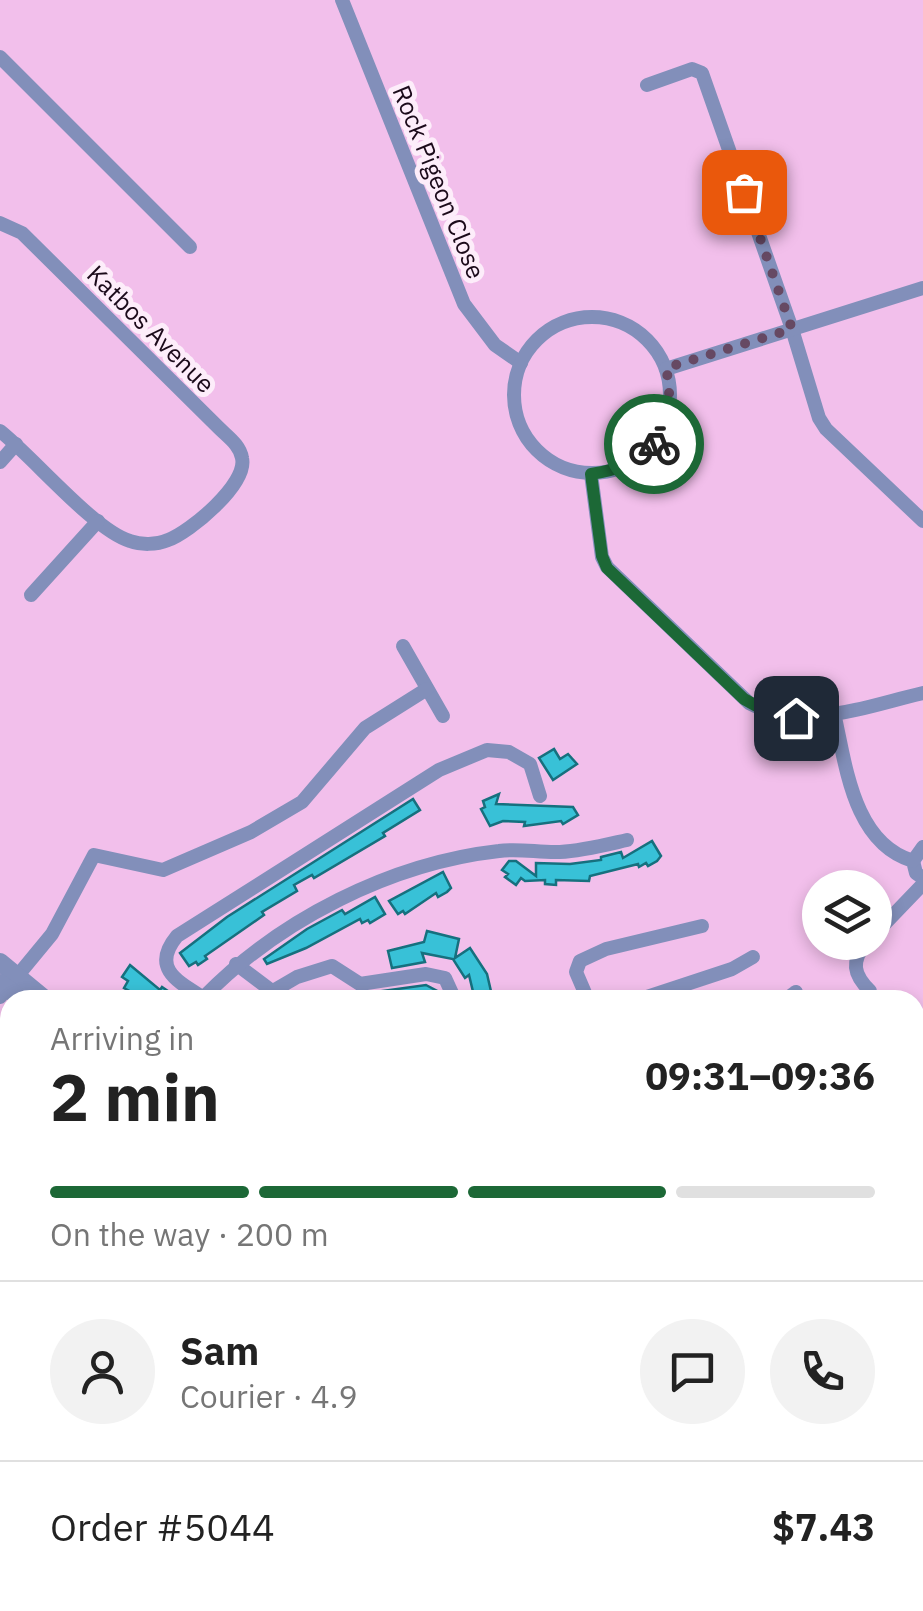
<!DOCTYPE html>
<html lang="en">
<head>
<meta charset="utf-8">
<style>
	:root { --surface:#fff; --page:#f2f2f2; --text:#222; --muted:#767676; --line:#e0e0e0; --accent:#1c6836 }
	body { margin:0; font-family:"IBM Plex Sans",sans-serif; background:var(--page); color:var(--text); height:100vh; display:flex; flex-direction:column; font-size:38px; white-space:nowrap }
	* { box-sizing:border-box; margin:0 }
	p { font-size:32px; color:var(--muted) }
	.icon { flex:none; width:55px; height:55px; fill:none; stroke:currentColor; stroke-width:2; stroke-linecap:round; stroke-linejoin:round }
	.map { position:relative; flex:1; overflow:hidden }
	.drawer { position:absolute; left:0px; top:990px; width:925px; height:622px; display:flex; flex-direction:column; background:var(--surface); border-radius:30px 30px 0 0; box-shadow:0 5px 15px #0003 }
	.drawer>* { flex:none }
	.buttons { position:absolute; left:802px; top:870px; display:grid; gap:20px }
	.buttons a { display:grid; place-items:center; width:90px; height:90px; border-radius:50%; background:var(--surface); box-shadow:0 5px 15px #0003; font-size:50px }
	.pin { position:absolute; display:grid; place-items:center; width:85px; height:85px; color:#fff; margin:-42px; border-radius:20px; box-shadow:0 5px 15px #0006 }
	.courier { position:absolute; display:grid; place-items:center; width:100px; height:100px; margin:-50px; border:8px solid #1c6836; border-radius:50%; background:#fff; color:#222; box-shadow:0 2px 12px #0007 }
	.overview em { font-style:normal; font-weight:700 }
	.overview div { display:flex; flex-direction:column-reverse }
	.overview { display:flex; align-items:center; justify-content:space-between; height:170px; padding:0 50px }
	h1 { font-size:65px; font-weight:700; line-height:75px }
	.bar { display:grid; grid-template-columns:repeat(4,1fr); gap:15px 10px; align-content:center; height:120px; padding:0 50px }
	.bar i { height:12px; border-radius:8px; background:var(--line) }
	.bar .selected { background:var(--accent) }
	.bar p { grid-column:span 4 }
	.line { display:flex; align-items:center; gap:25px; padding:0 50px; border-top:2px solid var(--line) }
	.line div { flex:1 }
	.round { display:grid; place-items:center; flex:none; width:105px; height:105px; border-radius:52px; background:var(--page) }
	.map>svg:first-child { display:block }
	.green { fill:#e08a7a }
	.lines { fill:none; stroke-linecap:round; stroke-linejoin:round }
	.stream { stroke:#997b13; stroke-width:4 }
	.building { fill:#38c1d7; stroke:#16707e; stroke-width:2.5 }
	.service { stroke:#828fba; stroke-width:8 }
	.minor { stroke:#828fba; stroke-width:14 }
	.tertiary { stroke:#828fba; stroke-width:18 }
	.done { stroke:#664963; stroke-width:10; stroke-dasharray:0 18 }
	.route { stroke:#1c6836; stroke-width:12 }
	.labels { text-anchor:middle; stroke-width:10; stroke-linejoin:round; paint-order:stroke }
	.street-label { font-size:25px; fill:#1b0a1a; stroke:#fdedfa }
</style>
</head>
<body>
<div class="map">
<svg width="923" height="1611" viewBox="0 0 923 1611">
	<rect width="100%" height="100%" fill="#f2bfeb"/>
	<!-- green -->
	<path class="green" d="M 10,1470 L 10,1602 L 68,1603 L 70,1611 L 0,1611 L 0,1472 Z"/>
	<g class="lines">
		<!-- stream -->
		<g class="stream">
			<path d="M 0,1366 L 10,1380"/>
			<path d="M 398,1606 L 398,1611"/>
		</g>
	</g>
	<!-- building -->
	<g class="building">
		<path d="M 554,749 L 560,759 L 568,754 L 577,764 L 553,780 L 539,758 Z"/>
		<path d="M 499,794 L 496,804 L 573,807 L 578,815 L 563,824 L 561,821 L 524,826 L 525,822 L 503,821 L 490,826 L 481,809 L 485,807 L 483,801 Z"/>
		<path d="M 413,799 L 420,810 L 383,833 L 385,836 L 314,878 L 312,875 L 294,885 L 297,891 L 262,912 L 264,915 L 205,956 L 207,959 L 198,965 L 196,962 L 189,966 L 180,953 L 227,917 Z"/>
		<path d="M 652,841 L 661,856 L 657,861 L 648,866 L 646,863 L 639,867 L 638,864 L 590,876 L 589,881 L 556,880 L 556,885 L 545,884 L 545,880 L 525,881 L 521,878 L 516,885 L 505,877 L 508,874 L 502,870 L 509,861 L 516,861 L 536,876 L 536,863 L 570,864 L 601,860 L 601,857 L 621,852 L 623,858 Z"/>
		<path d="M 443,872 L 451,888 L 447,892 L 438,897 L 436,893 L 405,914 L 403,911 L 398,914 L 389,901 Z"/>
		<path d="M 375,897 L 385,914 L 370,923 L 368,920 L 362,923 L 360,919 L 306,948 L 267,964 L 264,959 L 307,929 L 342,910 L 345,914 Z"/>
		<path d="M 427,931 L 459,939 L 455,958 L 470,948 L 487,974 L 493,1000 L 475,1000 L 469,975 L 465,978 L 453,959 L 422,953 L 425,962 L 392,968 L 388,951 L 424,942 Z"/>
		<path d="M 130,965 L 160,990 L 162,987 L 181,1000 L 126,1000 L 131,992 L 124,988 L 128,981 L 122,977 Z"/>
		<path d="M 426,985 L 439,992 L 443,1000 L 354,1000 L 354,997 L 361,994 Z"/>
	</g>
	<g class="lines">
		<!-- service -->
		<g class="service">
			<path d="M 915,1484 L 923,1489"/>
			<path d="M 867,1611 L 868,1602"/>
		</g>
		<!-- minor -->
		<g class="minor">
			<path d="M 342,0 L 464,304 L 495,345 L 521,363"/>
			<path d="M 0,57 L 190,247"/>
			<path d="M 647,85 L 692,69 L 702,73 L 792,329 L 819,418 L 826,429 L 923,521"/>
			<path d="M 0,223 L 22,233 L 219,428 C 228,437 240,445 242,458 C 248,484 190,532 168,540 C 156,545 141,545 130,541 C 95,531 33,457 0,431"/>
			<circle cx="592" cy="395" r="78"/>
			<path d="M 666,369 L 923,288"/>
			<path d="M 0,462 L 16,444"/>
			<path d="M 591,474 L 602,557 L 607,567 L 749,703 C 804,732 866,706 923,693"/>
			<path d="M 31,595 L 98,521"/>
			<path d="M 403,646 L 443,716"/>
			<path d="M 834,713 C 846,765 853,843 913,861 L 916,873 L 923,878"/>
			<path d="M 913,861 L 923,847"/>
			<path d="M 875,934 L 923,884"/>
			<path d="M 866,942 C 851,962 853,974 870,991"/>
			<path d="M 236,964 L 284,1000"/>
			<path d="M 273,991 L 297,977 L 332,966 L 360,984 L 426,974 L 445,978 L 455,1000"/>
			<path d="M 0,997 L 52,934 L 94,855 L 163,870 L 251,832 L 302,802 L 365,728 L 427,689"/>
			<path d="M 204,997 C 279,920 391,863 499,851 C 519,848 540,853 560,852 C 582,851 605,845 627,840"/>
			<path d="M 207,1000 C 181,983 149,970 177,936 L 439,770 L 487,750 L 509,752 L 530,764 L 540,796"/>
			<path d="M 588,1000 L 576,972 L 580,961 L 606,949 L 702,926"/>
			<path d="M 638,1000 L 732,969 L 753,957"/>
			<path d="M 785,1000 L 796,992"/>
			<path d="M 0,1131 L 10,1135"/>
			<path d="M 0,1236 L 10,1247"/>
		</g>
		<!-- tertiary -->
		<g class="tertiary">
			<path d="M 0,962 L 46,1000"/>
			<path d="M 0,983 L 23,1000"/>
			<path d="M 915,1151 L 923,1142"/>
			<path d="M 915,1169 L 923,1159"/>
			<path d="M 636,1602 L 643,1611"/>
			<path d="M 341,1611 L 366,1602"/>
		</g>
	</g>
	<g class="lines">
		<!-- done -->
		<path class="done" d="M 654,444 C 670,419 672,397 666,368 L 792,329 L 744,192"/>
		<!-- route -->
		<path class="route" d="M 654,444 C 635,463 618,470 591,474 L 602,556 L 607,568 L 744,699 L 771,714 L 796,718"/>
	</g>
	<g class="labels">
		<!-- street labels -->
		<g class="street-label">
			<text transform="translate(439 182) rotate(68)" y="9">Rock Pigeon Close</text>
			<text transform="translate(151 329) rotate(45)" y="9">Katbos Avenue</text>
		</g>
	</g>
</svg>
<div class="buttons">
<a><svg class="icon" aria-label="layers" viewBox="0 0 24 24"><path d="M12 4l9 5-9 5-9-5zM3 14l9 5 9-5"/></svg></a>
</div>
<div class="pin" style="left:744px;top:192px;background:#ea580c"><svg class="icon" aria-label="bag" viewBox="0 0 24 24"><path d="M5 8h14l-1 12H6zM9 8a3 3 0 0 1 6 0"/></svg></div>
<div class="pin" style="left:796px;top:718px;background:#1f2937"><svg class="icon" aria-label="home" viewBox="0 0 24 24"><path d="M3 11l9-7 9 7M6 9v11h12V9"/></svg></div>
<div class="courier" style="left:654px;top:444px"><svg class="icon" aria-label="bike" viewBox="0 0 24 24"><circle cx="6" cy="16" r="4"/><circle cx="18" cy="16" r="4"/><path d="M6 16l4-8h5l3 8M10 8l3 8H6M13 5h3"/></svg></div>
<section class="drawer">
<div class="overview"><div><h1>2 min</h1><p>Arriving in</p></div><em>09:31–09:36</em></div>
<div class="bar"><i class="selected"></i><i class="selected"></i><i class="selected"></i><i></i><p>On the way · 200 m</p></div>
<div class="line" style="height:180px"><a class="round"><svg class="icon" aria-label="person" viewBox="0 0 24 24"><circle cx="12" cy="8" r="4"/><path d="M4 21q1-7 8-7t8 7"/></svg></a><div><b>Sam</b><p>Courier · 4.9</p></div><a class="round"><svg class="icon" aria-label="chat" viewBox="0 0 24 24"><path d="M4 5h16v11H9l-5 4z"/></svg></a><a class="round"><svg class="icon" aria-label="phone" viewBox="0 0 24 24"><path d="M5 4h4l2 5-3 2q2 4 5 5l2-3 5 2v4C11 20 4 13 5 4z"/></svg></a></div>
<div class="line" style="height:130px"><div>Order #5044</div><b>$7.43</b></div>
</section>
</div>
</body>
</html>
